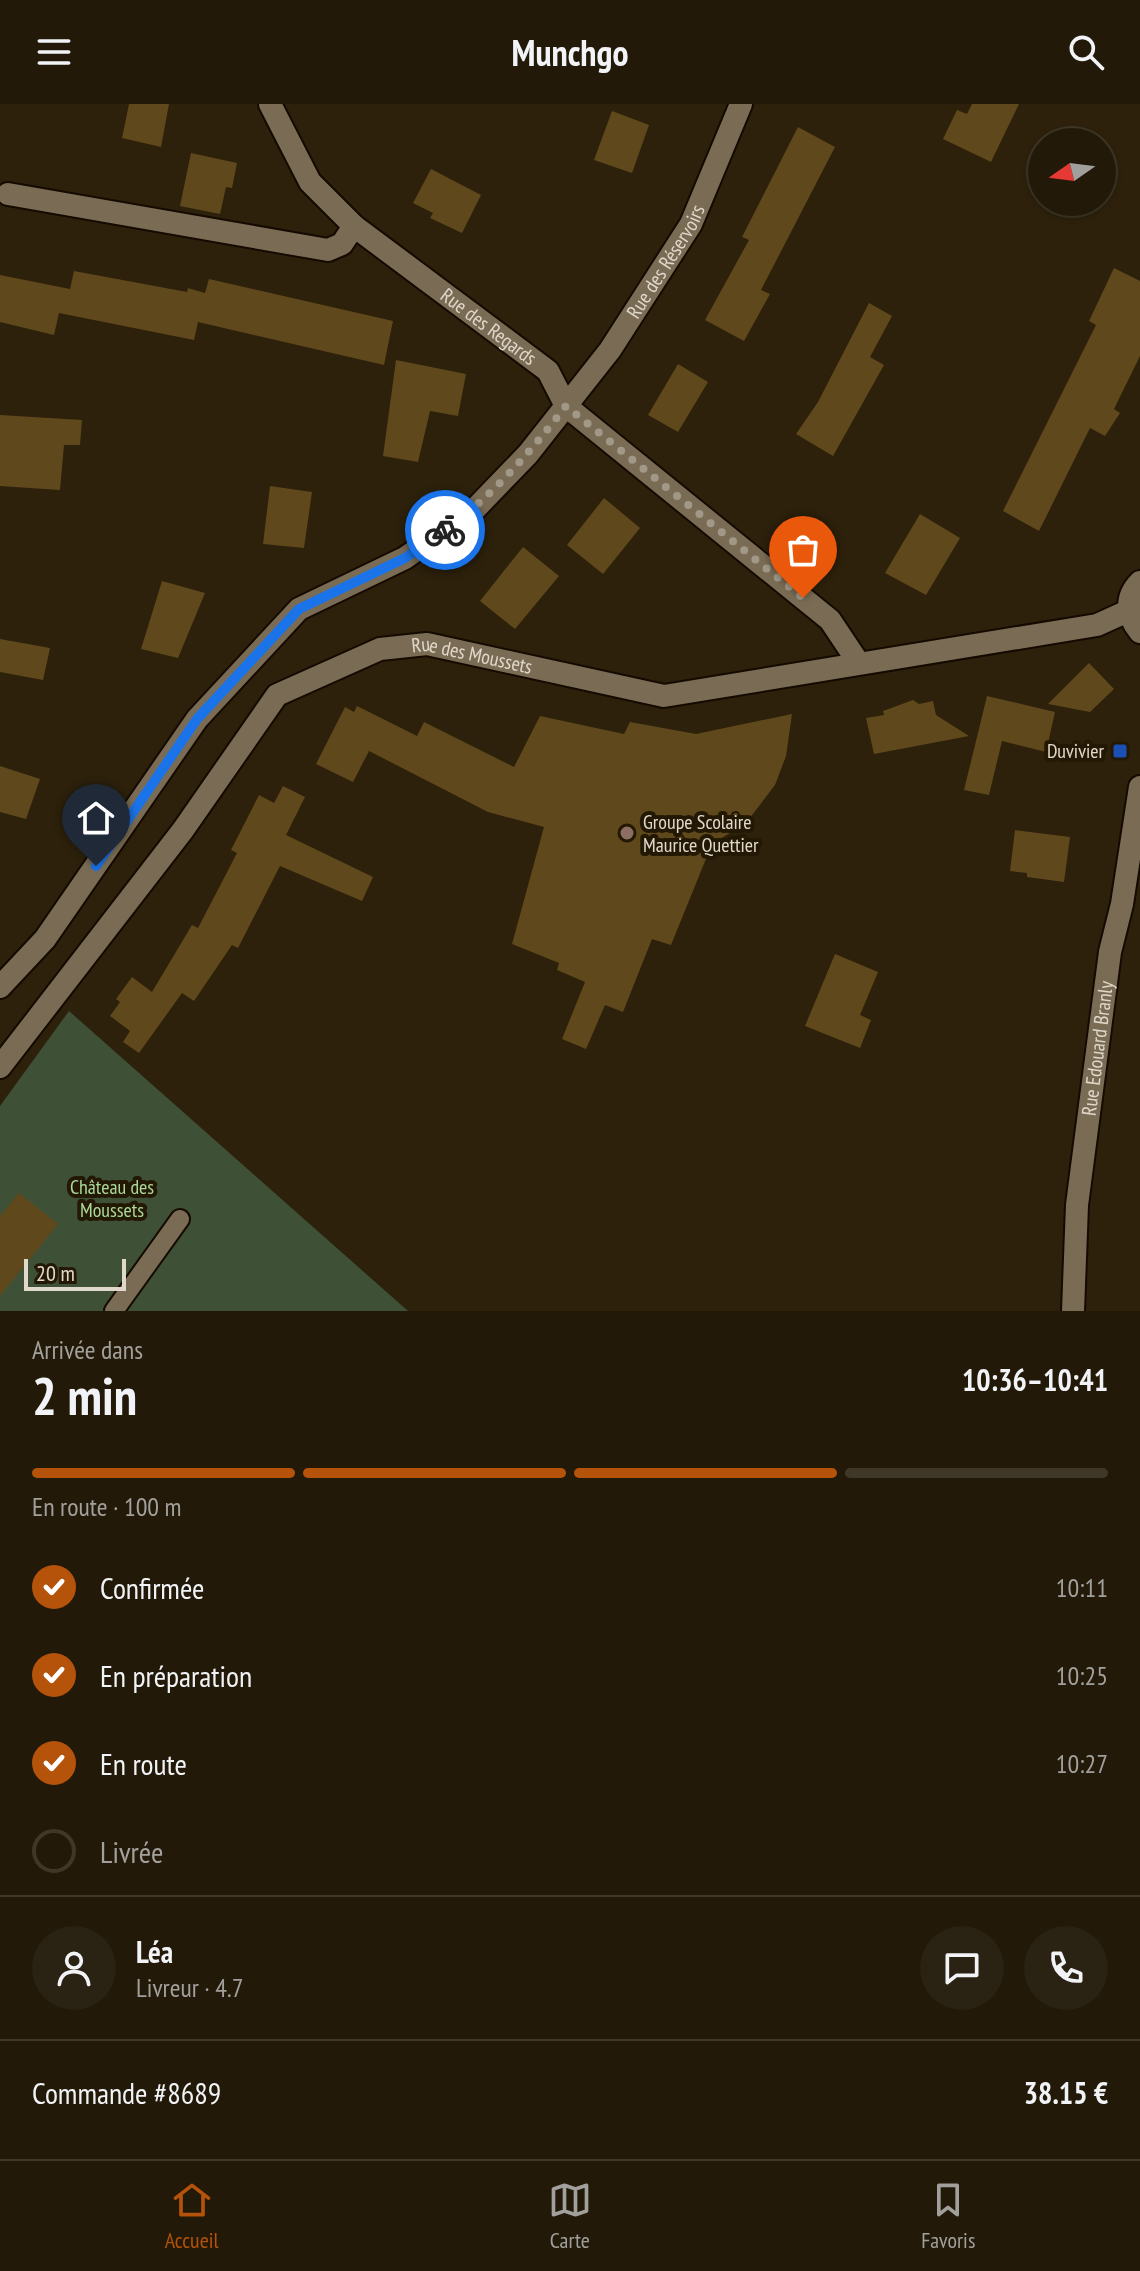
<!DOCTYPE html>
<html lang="fr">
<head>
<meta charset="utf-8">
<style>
	:root { --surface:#221908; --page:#2a2212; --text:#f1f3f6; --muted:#a2a09c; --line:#3f3829; --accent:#b45309 }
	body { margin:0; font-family:"PT Sans Narrow",sans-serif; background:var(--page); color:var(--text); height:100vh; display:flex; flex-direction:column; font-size:30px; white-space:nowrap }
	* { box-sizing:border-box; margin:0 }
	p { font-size:26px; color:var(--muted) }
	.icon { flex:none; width:44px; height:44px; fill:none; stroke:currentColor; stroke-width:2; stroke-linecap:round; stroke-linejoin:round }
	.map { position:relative; height:1207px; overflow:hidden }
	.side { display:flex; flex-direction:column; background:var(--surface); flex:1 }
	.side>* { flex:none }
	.needle { width:52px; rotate:256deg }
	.buttons { position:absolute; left:1028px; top:24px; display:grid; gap:16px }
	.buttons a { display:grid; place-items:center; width:88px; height:88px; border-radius:50%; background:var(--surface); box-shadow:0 2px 6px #0004,0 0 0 2px var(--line); font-size:40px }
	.scale { position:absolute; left:24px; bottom:20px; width:102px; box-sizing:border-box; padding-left:8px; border:4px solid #e0d8cb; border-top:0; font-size:22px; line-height:28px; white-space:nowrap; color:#e0d8cb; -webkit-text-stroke:6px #231803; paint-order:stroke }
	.pin { position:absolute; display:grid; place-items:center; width:68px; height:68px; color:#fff; margin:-82px -34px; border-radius:50% 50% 50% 0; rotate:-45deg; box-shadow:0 0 8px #0007 }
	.pin .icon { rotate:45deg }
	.courier { position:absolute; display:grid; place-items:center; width:80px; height:80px; margin:-40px; border:6px solid #1a73e8; border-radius:50%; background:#fff; color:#222; box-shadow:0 2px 10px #0007 }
	.summary em { font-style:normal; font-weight:700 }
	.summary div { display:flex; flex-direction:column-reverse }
	.summary { display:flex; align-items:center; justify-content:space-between; height:136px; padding:0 32px }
	h1 { font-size:52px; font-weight:700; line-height:60px }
	.bar { display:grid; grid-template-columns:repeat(4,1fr); gap:12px 8px; align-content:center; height:96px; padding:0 32px }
	.bar i { height:10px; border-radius:6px; background:var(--line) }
	.bar .selected { background:var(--accent) }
	.bar p { grid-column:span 4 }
	.line { display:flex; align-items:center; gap:20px; padding:0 32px; border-top:2px solid var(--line) }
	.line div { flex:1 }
	.round { display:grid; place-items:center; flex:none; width:84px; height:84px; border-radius:42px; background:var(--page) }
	ol { padding:0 32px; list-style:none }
	li { display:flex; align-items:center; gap:24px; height:88px }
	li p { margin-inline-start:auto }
	li .icon { padding:8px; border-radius:50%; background:var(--accent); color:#fff; stroke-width:4 }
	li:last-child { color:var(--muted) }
	li i { width:44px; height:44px; border:4px solid var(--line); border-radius:50% }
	header { display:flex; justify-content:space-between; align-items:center; height:104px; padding:0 32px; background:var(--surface); font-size:36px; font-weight:700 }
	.menu { display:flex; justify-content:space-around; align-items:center; height:112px; border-top:2px solid var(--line); background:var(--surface); font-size:22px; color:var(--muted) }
	.menu a { display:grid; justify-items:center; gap:4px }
	.menu .selected { color:var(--accent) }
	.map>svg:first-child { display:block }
	.green { fill:#3e5137 }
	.building { fill:#5f481b }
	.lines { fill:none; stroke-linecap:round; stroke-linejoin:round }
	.service-casing { stroke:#150a00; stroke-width:22 }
	.minor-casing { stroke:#150a00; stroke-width:26 }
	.service { stroke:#7a6c54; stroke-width:18 }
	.minor { stroke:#7a6c54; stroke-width:22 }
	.done { stroke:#a19888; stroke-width:8; stroke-dasharray:0 14.4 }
	.route { stroke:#1a73e8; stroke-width:10 }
	.transit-dot { fill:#1a4fb4; stroke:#231803; stroke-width:3 }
	.education-dot { fill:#8d6e63; stroke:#231803; stroke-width:3 }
	.labels { text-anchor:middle; stroke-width:8; stroke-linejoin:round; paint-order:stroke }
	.street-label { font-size:20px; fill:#e0d8cb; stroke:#231803 }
	.poi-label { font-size:20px; fill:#e0d8cb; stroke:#231803; text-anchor:end }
	.park-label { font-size:20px; fill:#aad999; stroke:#231803 }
</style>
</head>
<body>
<header><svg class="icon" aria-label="menu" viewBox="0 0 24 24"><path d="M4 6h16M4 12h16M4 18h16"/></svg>Munchgo<svg class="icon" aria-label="search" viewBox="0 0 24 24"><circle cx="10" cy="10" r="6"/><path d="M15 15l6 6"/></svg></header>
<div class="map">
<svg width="1140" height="1207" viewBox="0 0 1140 1207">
	<rect width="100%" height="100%" fill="#2d210b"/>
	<!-- green -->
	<path class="green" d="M 69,907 L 408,1207 L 0,1207 L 0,1002 Z"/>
	<!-- building -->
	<g class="building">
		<path d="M 129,0 L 169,0 L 161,43 L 122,34 Z"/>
		<path d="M 972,0 L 1019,0 L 991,58 L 943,35 L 957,6 L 967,10 Z"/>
		<path d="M 612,7 L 649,21 L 632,69 L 594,56 Z"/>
		<path d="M 798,23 L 835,43 L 761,186 L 770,190 L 744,237 L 705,216 L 749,136 L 742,133 Z"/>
		<path d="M 191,49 L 237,59 L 232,84 L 226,83 L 220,110 L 180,102 Z"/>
		<path d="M 431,65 L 481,91 L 462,129 L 430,114 L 433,109 L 413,99 Z"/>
		<path d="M 1114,164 L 1140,177 L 1140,252 L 1114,305 L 1120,309 L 1105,332 L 1090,324 L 1039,427 L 1003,407 L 1096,221 L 1089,217 Z"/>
		<path d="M 74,167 L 187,188 L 188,184 L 205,189 L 209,175 L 393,217 L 384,261 L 198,218 L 194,236 L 59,209 L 54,231 L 0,218 L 0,171 L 70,185 Z"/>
		<path d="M 869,199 L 892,212 L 870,253 L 884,261 L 833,352 L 796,330 L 818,298 Z"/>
		<path d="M 396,256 L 466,270 L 458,312 L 430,307 L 418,358 L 383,352 Z"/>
		<path d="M 678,260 L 708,278 L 678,328 L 648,311 Z"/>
		<path d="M 0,311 L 82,316 L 80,341 L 64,341 L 60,386 L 0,382 Z"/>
		<path d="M 270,382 L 312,388 L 304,444 L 263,440 Z"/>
		<path d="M 604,394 L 640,424 L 603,470 L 567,441 Z"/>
		<path d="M 920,410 L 960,434 L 926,491 L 885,469 Z"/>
		<path d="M 523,443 L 559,472 L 515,525 L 480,497 Z"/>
		<path d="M 162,477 L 205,489 L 178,554 L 141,545 Z"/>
		<path d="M 0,535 L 50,544 L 43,576 L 0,568 Z"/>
		<path d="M 1089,559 L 1114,585 L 1090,608 L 1048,600 Z"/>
		<path d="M 987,592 L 1055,608 L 1046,648 L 1002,637 L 989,691 L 964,686 Z"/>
		<path d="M 913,596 L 919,600 L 933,597 L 936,611 L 969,632 L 874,650 L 866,614 L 884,611 L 883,607 Z"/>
		<path d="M 357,602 L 417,632 L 424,618 L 514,663 L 540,612 L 624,630 L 630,618 L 696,630 L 792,610 L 786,652 L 775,681 L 746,719 L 712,740 L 671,841 L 652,835 L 623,908 L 605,901 L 586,945 L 562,935 L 585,878 L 557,866 L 559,859 L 512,840 L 544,723 L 488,708 L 369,647 L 353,678 L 316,660 L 345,603 L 354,608 Z"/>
		<path d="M 0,662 L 40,675 L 26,715 L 0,708 Z"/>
		<path d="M 283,682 L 305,693 L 286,731 L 373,773 L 362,797 L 280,762 L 238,844 L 232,841 L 194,897 L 182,889 L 139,949 L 123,938 L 130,927 L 110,912 L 120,898 L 116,895 L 132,873 L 152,888 L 192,821 L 198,824 L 237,749 L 231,746 L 259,691 L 274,699 Z"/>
		<path d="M 1015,726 L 1070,733 L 1064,778 L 1027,773 L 1027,769 L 1010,767 Z"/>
		<path d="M 835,850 L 878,868 L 860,911 L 871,916 L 860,944 L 805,922 Z"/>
		<path d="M 19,1089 L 58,1120 L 0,1192 L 0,1112 Z"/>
	</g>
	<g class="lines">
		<!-- service casing -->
		<g class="service-casing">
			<path id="service" d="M 114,1207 L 180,1115"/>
		</g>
		<!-- minor casing -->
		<g class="minor-casing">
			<g id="minor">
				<path id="s1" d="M 270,0 L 310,78 L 354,122 L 548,267 L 566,302 L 830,516 L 858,558"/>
				<path d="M 8,90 L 328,146 L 342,140 L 354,122"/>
				<path d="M 1140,478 C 1125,493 1126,511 1140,528"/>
				<path id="s2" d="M 0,883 L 45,835 L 197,615 L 299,505 L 405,454 L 475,405 L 528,350 L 610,246 L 691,120 L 741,0"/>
				<path id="s3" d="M 0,963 L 183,726 L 277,591 L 380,545 L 427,540 L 664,592 L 1097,521 L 1128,507"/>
				<path id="s4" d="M 1073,1207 L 1077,1101 L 1110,848 L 1122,800 L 1140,683"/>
			</g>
		</g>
		<!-- service -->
		<use href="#service" class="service"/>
		<!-- minor -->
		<use href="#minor" class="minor"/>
	</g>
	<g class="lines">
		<!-- done -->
		<path class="done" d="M 445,426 C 493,392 530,348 566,302 L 803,494"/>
		<!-- route -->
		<path class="route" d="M 96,762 L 197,615 L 299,505 L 405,454 L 445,426"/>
	</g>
	<!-- markers -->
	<rect class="transit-dot" x="1112" y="639" width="16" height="16" rx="4"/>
	<circle class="education-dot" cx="627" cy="729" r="8"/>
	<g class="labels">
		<!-- street labels -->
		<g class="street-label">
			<text dy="7" stroke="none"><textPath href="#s2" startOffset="1000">Rue des Réservoirs</textPath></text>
			<text dy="7" stroke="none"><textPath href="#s1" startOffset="318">Rue des Regards</textPath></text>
			<text dy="7" stroke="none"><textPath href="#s3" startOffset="670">Rue des Moussets</textPath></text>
			<text dy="7" stroke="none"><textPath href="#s4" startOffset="264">Rue Edouard Branly</textPath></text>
		</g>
		<!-- poi labels -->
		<g class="poi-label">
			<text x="1104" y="654">Duvivier</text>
			<text x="643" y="725" text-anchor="start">Groupe Scolaire<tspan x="643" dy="23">Maurice Quettier</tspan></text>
		</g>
		<!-- park labels -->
		<g class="park-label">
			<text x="112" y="1090">Château des<tspan x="112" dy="23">Moussets</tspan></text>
		</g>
	</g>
</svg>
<div class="buttons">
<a><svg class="needle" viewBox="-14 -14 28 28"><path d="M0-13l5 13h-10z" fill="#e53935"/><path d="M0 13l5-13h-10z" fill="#a2a09c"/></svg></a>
</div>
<div class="scale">20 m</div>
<div class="pin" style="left:803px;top:494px;background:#ea580c"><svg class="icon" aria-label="bag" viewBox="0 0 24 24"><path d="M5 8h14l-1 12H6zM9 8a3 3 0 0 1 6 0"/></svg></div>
<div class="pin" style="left:96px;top:762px;background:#1f2937"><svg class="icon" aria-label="home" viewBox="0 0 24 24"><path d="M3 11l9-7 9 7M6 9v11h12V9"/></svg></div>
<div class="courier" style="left:445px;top:426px"><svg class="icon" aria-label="bike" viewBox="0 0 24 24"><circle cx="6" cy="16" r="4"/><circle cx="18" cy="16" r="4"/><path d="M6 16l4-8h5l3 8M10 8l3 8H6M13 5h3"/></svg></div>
</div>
<section class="side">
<div class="summary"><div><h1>2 min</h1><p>Arrivée dans</p></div><em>10:36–10:41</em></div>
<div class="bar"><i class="selected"></i><i class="selected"></i><i class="selected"></i><i></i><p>En route · 100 m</p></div>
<ol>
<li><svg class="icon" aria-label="check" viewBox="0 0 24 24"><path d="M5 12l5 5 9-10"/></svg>Confirmée<p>10:11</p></li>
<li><svg class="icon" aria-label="check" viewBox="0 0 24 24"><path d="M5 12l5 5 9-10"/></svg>En préparation<p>10:25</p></li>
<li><svg class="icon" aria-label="check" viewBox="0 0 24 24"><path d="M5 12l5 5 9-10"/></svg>En route<p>10:27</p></li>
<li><i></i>Livrée</li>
</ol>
<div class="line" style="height:144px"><a class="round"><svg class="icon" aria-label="person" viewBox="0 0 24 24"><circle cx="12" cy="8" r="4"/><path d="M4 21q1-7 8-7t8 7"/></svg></a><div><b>Léa</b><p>Livreur · 4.7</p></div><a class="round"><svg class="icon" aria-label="chat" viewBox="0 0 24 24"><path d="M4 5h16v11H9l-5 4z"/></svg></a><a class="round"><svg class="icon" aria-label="phone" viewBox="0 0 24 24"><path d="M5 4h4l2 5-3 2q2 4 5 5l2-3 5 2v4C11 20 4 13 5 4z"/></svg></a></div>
<div class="line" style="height:104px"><div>Commande #8689</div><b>38.15 €</b></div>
</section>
<nav class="menu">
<a class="selected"><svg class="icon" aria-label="home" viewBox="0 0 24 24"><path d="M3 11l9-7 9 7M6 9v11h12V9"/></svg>Accueil</a>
<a><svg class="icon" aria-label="map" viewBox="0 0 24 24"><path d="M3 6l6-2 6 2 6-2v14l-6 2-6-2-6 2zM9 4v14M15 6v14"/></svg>Carte</a>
<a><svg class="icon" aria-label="saved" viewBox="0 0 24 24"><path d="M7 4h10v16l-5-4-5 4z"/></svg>Favoris</a>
</nav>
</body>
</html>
